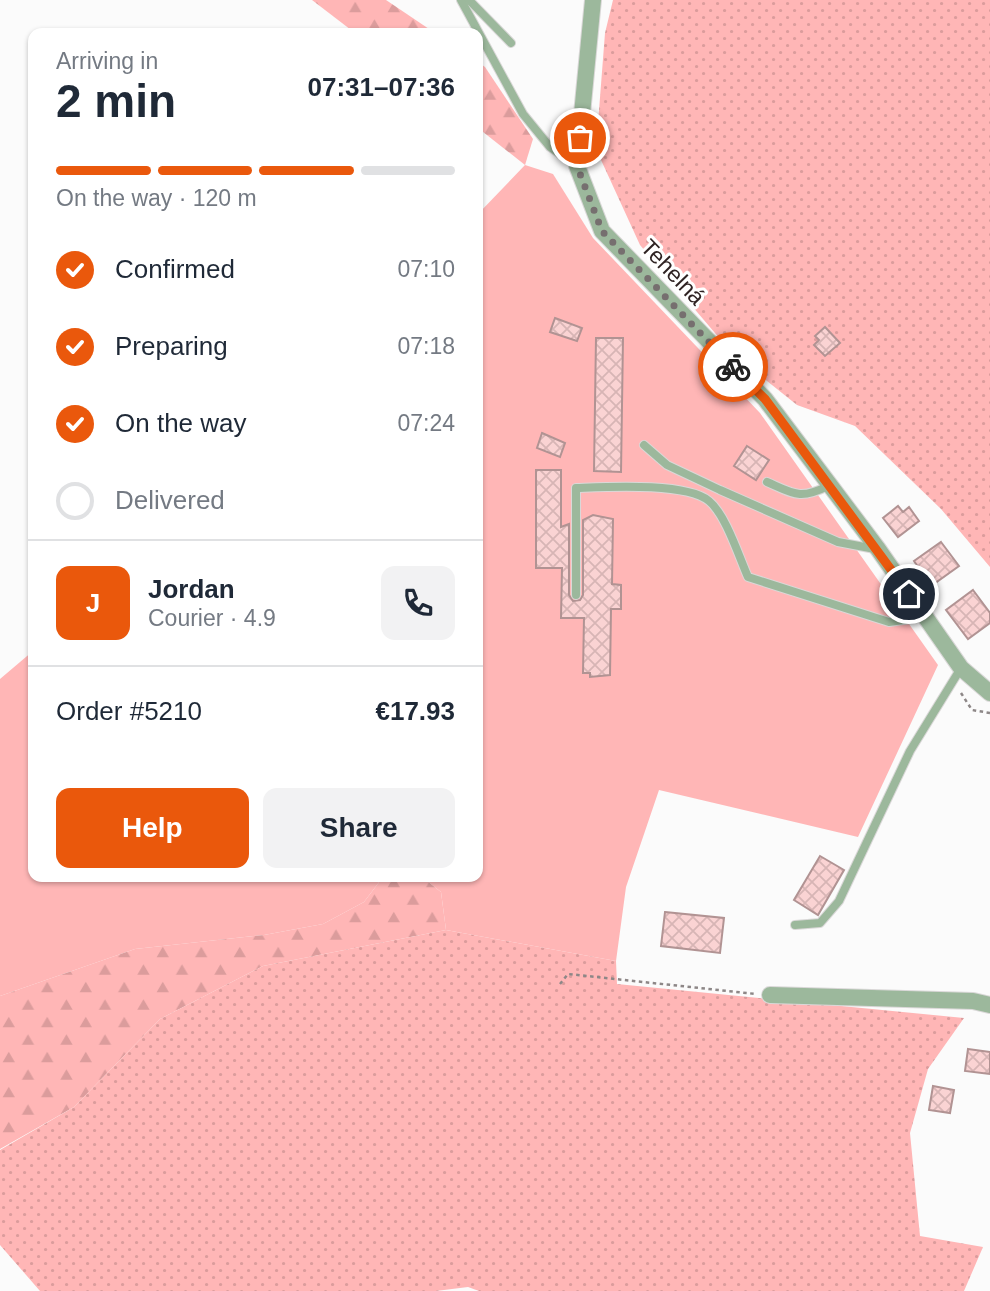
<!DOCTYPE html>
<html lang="en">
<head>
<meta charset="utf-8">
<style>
	:root { --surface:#fff; --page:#f2f2f3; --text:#1f2937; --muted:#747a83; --line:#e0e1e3; --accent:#ea580c }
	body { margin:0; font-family:Arial,sans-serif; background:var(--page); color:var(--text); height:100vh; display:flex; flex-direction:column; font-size:26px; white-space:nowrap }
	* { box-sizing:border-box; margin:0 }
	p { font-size:23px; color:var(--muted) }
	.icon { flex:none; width:38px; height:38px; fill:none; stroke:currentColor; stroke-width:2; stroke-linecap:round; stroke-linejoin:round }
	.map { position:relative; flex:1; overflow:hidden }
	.drawer { position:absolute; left:28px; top:28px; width:455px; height:854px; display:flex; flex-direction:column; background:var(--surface); border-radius:14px; box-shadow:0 2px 5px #0004 }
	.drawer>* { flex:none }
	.pin { position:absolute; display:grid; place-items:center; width:60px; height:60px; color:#fff; margin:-30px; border:4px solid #fff; border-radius:50%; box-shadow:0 2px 7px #0007 }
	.courier { position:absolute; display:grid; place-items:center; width:70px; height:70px; margin:-35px; border:5px solid #ea580c; border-radius:50%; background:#fff; color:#222; box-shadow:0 2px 9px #0007 }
	.headline em { font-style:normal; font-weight:700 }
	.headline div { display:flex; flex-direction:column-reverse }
	.headline { display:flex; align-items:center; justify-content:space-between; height:119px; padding:0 28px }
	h1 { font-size:46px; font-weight:700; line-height:52px }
	.bar { display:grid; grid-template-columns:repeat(4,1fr); gap:10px 7px; align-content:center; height:84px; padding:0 28px }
	.bar i { height:9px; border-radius:5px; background:var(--line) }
	.bar .selected { background:var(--accent) }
	.bar p { grid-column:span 4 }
	.line { display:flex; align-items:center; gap:18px; padding:0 28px; border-top:2px solid var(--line) }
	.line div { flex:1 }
	.round { display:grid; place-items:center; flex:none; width:74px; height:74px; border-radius:14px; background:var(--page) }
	ol { padding:0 28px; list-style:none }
	li { display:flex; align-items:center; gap:21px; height:77px }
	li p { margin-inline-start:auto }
	li .icon { padding:7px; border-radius:50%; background:var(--accent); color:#fff; stroke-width:4 }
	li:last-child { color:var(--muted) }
	li i { width:38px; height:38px; border:4px solid var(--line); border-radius:50% }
	.primary-button { display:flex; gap:14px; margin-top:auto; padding:14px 28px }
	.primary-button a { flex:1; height:80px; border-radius:14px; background:var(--accent); color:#fff; font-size:28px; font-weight:700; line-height:80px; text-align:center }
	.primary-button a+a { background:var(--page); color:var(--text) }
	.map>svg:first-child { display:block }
	.grass { fill:#ffb6b6 }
	.forest { fill:url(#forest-firs) }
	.garden { fill:url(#garden-dots) }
	.building { fill:url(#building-cross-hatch); stroke:#b19393; stroke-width:2 }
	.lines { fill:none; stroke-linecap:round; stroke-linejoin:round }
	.lane-casing { stroke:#dad8d8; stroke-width:10 }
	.street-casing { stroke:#dad8d8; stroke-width:18 }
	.path { stroke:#8d8787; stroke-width:2.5; stroke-dasharray:3.5 3.5; stroke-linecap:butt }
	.lane { stroke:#9cb89c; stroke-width:8 }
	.street { stroke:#9cb89c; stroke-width:16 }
	.done { stroke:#766f6f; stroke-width:7; stroke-dasharray:0 12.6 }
	.route { stroke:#ea580c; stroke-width:9 }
	.labels { text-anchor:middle; stroke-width:6; stroke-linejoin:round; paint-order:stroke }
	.street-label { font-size:23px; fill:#2f2323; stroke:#fff }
</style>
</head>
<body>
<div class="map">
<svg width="990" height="1291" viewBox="0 0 990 1291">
	<defs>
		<pattern id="forest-firs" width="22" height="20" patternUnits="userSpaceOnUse" patternTransform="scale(1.75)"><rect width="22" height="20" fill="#ffb6b6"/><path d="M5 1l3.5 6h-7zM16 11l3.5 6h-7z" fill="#db9c9c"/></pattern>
		<pattern id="garden-dots" width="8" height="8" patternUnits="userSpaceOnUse" patternTransform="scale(1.75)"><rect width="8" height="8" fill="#ffb6b6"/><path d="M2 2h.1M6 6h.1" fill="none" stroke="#db9c9c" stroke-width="1.8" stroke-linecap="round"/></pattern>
		<pattern id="building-cross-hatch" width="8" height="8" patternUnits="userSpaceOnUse" patternTransform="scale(1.75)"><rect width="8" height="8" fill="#fad3d3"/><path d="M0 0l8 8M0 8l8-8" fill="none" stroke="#d7b5b5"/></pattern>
	</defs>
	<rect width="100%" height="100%" fill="#fbfbfb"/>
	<!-- grass -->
	<g class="grass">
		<path d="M 525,165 L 553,174 L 593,238 L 760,413 L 938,665 L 858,837 L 659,790 L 626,887 L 616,961 L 446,930 L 441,892 L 422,877 L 478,877 L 478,214 Z"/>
		<path d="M 33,651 L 33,877 L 383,877 L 364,902 L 323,924 L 264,935 L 135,949 L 0,996 L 0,679 Z"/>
	</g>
	<!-- forest -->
	<g class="forest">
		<path d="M 312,0 L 386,0 L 435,33 L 355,33 Z"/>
		<path d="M 478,62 L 485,67 L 533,139 L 525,165 L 478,128 Z"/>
		<path d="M 383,877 L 422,877 L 441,892 L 446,930 L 263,966 L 160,1019 L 74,1107 L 0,1149 L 0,996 L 135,949 L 264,935 L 323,924 L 364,902 Z"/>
	</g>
	<!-- garden -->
	<g class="garden">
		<path d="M 613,0 L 990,0 L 990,567 L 941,509 L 855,426 L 797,405 L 732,353 L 640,245 L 596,149 L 605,33 Z"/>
		<path d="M 446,930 L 616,961 L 617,984 L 964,1018 L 928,1069 L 910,1133 L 920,1236 L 983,1247 L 964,1291 L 479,1291 L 468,1287 L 436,1291 L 40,1291 L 0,1245 L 0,1150 L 74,1107 L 160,1019 L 263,966 Z"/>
	</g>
	<!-- building -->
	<g class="building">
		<path d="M 555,318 L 582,328 L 577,341 L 550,332 Z"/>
		<path d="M 825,327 L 840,343 L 825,356 L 814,345 L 819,340 L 815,336 Z"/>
		<path d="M 596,338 L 623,338 L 621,472 L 594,471 Z"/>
		<path d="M 542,433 L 565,443 L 560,457 L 537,448 Z"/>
		<path d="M 747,446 L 769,460 L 756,480 L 734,466 Z"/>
		<path d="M 536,470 L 561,470 L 561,527 L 569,524 L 569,595 L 573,601 L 580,600 L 583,595 L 583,520 L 593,515 L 613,519 L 612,584 L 621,585 L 621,609 L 611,609 L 610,675 L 590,677 L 590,673 L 583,673 L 584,618 L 561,618 L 562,568 L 536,568 Z"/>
		<path d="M 898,506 L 903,512 L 909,507 L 919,521 L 898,537 L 883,518 Z"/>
		<path d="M 941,542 L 959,566 L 931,586 L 914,561 Z"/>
		<path d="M 973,590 L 990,613 L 990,623 L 968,639 L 946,610 Z"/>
		<path d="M 820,856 L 844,870 L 818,915 L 794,900 Z"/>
		<path d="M 665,912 L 724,918 L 720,953 L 661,946 Z"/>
		<path d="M 968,1049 L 990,1052 L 990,1074 L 965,1071 Z"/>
		<path d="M 933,1086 L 954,1090 L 950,1113 L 929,1110 Z"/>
	</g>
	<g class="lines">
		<!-- lane casing -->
		<g class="lane-casing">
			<g id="lane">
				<path d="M 461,0 L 523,114 L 550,147 L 577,166"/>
				<path d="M 469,0 L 511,43"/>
				<path d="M 644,445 L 667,465 L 720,490 L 838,542 L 875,549"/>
				<path d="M 767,482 C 794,494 800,500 828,486"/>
				<path d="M 576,595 L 576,488 C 605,487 686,482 709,501 C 726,515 739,557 748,577 L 889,622 L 924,617"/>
				<path d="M 795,925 L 820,923 L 839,901 L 910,751 L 961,668"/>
			</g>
		</g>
		<!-- street casing -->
		<g class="street-casing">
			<g id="street">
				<path d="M 593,0 L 577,166 L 602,231 L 765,399 L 878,549 L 961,668 L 990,693"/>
				<path d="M 770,995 L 973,1001 L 990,1005"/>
			</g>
		</g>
		<!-- path -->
		<g class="path">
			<path d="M 961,693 L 972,710 L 990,713"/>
			<path d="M 560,984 L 568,974 L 756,994"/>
		</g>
		<!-- lane -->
		<use href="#lane" class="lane"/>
		<!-- street -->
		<use href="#street" class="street"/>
	</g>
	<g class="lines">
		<!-- done -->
		<path class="done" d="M 580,138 L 577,166 L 602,231 L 733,367"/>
		<!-- route -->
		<path class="route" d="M 733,367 L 765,399 L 909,594"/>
	</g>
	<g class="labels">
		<!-- street labels -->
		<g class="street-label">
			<text transform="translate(673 272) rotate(46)" y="8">Tehelná</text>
		</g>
	</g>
</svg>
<div class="pin" style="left:580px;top:138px;background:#ea580c"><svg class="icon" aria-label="bag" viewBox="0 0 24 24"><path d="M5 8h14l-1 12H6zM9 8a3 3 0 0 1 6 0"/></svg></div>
<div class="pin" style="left:909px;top:594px;background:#1f2937"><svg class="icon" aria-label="home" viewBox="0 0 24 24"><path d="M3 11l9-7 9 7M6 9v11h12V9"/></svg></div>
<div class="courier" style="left:733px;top:367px"><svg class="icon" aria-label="bike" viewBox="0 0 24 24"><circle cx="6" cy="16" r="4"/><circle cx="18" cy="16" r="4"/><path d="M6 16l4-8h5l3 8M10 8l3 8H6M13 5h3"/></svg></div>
<section class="drawer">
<div class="headline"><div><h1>2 min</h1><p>Arriving in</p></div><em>07:31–07:36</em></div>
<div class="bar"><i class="selected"></i><i class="selected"></i><i class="selected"></i><i></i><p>On the way · 120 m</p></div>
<ol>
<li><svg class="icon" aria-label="check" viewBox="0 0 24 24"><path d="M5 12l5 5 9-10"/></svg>Confirmed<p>07:10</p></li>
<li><svg class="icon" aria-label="check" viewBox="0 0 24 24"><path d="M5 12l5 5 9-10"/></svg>Preparing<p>07:18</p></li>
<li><svg class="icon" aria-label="check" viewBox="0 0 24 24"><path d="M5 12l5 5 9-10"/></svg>On the way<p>07:24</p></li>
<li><i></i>Delivered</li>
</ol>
<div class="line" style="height:126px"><b class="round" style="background:var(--accent);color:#fff">J</b><div><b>Jordan</b><p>Courier · 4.9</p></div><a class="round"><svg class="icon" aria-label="phone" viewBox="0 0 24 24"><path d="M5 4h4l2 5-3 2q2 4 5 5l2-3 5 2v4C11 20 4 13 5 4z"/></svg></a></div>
<div class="line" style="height:91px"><div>Order #5210</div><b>€17.93</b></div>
<div class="primary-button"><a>Help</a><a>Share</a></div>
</section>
</div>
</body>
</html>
